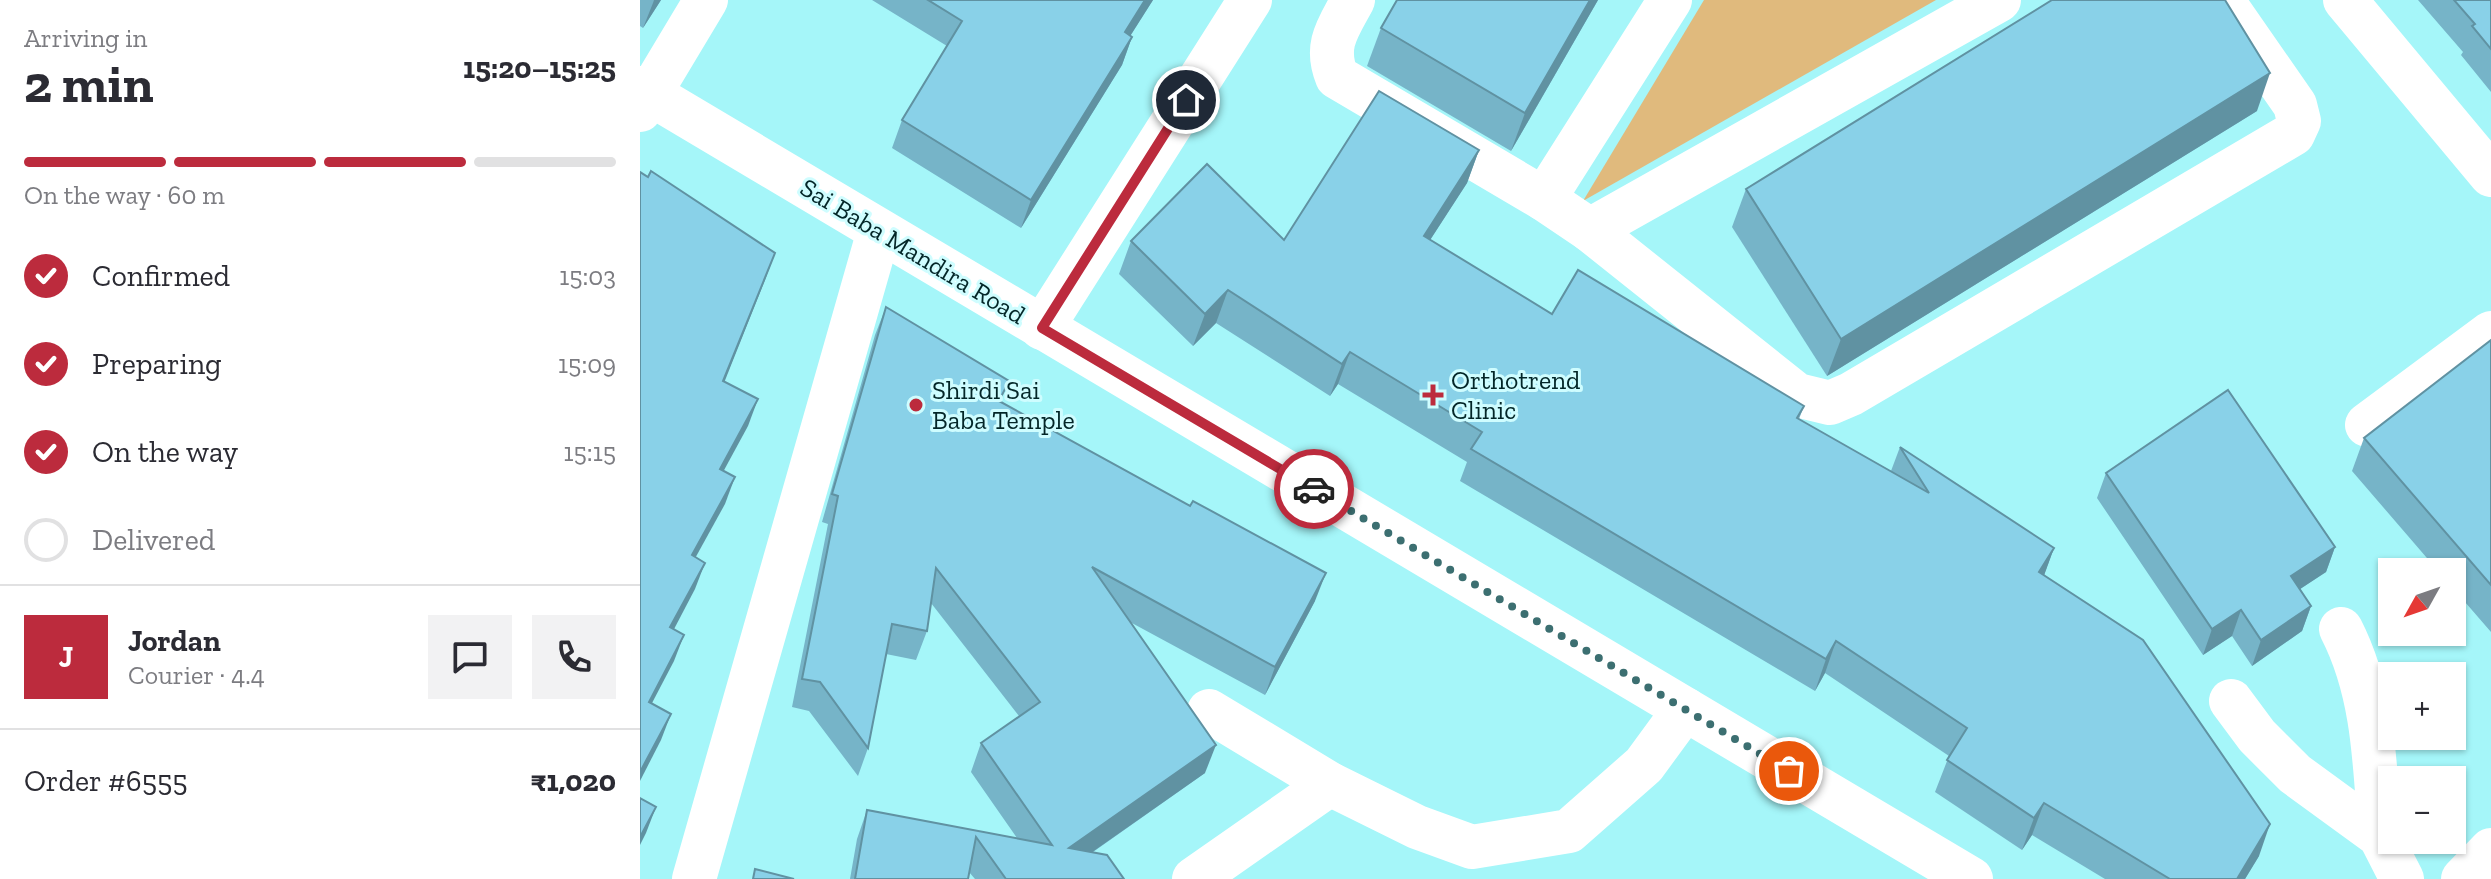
<!DOCTYPE html>
<html lang="en">
<head>
<meta charset="utf-8">
<style>
	:root { --surface:#fff; --page:#f2f2f3; --text:#2b2b33; --muted:#7c7c81; --line:#e1e1e2; --accent:#bc2b3d }
	body { margin:0; font-family:"Zilla Slab",serif; background:var(--page); color:var(--text); height:100vh; display:flex; flex-direction:column; font-size:30px; white-space:nowrap }
	* { box-sizing:border-box; margin:0 }
	p { font-size:26px; color:var(--muted) }
	.icon { flex:none; width:44px; height:44px; fill:none; stroke:currentColor; stroke-width:2; stroke-linecap:round; stroke-linejoin:round }
	.map { position:relative; flex:1; overflow:hidden }
	.sheet { display:flex; flex-direction:column; background:var(--surface); width:640px }
	.sheet>* { flex:none }
	.needle { width:52px; rotate:230deg }
	.fabs { position:absolute; left:1738px; top:558px; display:grid; gap:16px }
	.fabs a { display:grid; place-items:center; width:88px; height:88px; border-radius:0px; background:var(--surface); box-shadow:0 2px 6px #0004; font-size:40px }
	.pin { position:absolute; display:grid; place-items:center; width:68px; height:68px; color:#fff; margin:-34px; border:4px solid #fff; border-radius:50%; box-shadow:0 2px 8px #0007 }
	.courier { position:absolute; display:grid; place-items:center; width:80px; height:80px; margin:-40px; border:6px solid #bc2b3d; border-radius:50%; background:#fff; color:#222; box-shadow:0 2px 10px #0007 }
	.head em { font-style:normal; font-weight:700 }
	.head div { display:flex; flex-direction:column-reverse }
	.head { display:flex; align-items:center; justify-content:space-between; height:136px; padding:0 24px }
	h1 { font-size:52px; font-weight:700; line-height:60px }
	.bar { display:grid; grid-template-columns:repeat(4,1fr); gap:12px 8px; align-content:center; height:96px; padding:0 24px }
	.bar i { height:10px; border-radius:6px; background:var(--line) }
	.bar .active { background:var(--accent) }
	.bar p { grid-column:span 4 }
	.line { display:flex; align-items:center; gap:20px; padding:0 24px; border-top:2px solid var(--line) }
	.line div { flex:1 }
	.round { display:grid; place-items:center; flex:none; width:84px; height:84px; border-radius:0px; background:var(--page) }
	ol { padding:0 24px; list-style:none }
	li { display:flex; align-items:center; gap:24px; height:88px }
	li p { margin-inline-start:auto }
	li .icon { padding:8px; border-radius:50%; background:var(--accent); color:#fff; stroke-width:4 }
	li:last-child { color:var(--muted) }
	li i { width:44px; height:44px; border:4px solid var(--line); border-radius:50% }
	main { display:flex; flex:1; min-height:0 }
	.map>svg:first-child { display:block }
	.green { fill:#e0ba7d }
	.lines { fill:none; stroke-linecap:round; stroke-linejoin:round }
	.minor { stroke:#fff; stroke-width:44 }
	.wall { fill:#76b4c8 }
	.shaded-wall { fill:#6092a2 }
	.building { fill:#89d1e8; stroke:#6092a2; stroke-width:2 }
	.done { stroke:#3c6f71; stroke-width:8; stroke-dasharray:0 14.4 }
	.route { stroke:#bc2b3d; stroke-width:10 }
	.poi-dot { fill:#bc2b3d; stroke:#cffdff; stroke-width:3 }
	.labels { text-anchor:middle; stroke-width:6; stroke-linejoin:round; paint-order:stroke }
	.street-label { font-size:26px; fill:#032628; stroke:#cffdff }
	.poi-label { font-size:26px; fill:#032628; stroke:#cffdff; text-anchor:start }
</style>
</head>
<body>
<main>
<section class="sheet">
<div class="head"><div><h1>2 min</h1><p>Arriving in</p></div><em>15:20–15:25</em></div>
<div class="bar"><i class="active"></i><i class="active"></i><i class="active"></i><i></i><p>On the way · 60 m</p></div>
<ol>
<li><svg class="icon" aria-label="check" viewBox="0 0 24 24"><path d="M5 12l5 5 9-10"/></svg>Confirmed<p>15:03</p></li>
<li><svg class="icon" aria-label="check" viewBox="0 0 24 24"><path d="M5 12l5 5 9-10"/></svg>Preparing<p>15:09</p></li>
<li><svg class="icon" aria-label="check" viewBox="0 0 24 24"><path d="M5 12l5 5 9-10"/></svg>On the way<p>15:15</p></li>
<li><i></i>Delivered</li>
</ol>
<div class="line" style="height:144px"><b class="round" style="background:var(--accent);color:#fff">J</b><div><b>Jordan</b><p>Courier · 4.4</p></div><a class="round"><svg class="icon" aria-label="chat" viewBox="0 0 24 24"><path d="M4 5h16v11H9l-5 4z"/></svg></a><a class="round"><svg class="icon" aria-label="phone" viewBox="0 0 24 24"><path d="M5 4h4l2 5-3 2q2 4 5 5l2-3 5 2v4C11 20 4 13 5 4z"/></svg></a></div>
<div class="line" style="height:104px"><div>Order #6555</div><b>₹1,020</b></div>
</section>
<div class="map">
<svg width="1851" height="879" viewBox="0 0 1851 879">
	<rect width="100%" height="100%" fill="#a5f6f9"/>
	<!-- green -->
	<path class="green" d="M 1064,0 L 1296,0 L 943,201 Z"/>
	<g class="lines">
		<!-- minor -->
		<g class="minor">
			<path d="M 713,0 C 698,28 684,45 697,77 L 904,199"/>
			<path d="M 1030,0 L 904,199 L 950,230 L 1359,0"/>
			<path d="M 1705,0 L 1851,175"/>
			<path d="M 0,88 L 1331,879"/>
			<path d="M 0,110 L 66,0"/>
			<path d="M 950,230 L 1157,395 L 1190,403 L 1211,394 L 1653,134 L 1659,121 L 1655,105 L 1582,0"/>
			<path d="M 402,328 L 610,0"/>
			<path d="M 1727,425 L 1851,333"/>
			<path d="M 1701,629 C 1734,693 1735,765 1740,836"/>
			<path d="M 1591,701 L 1617,736 L 1655,774 L 1740,836 L 1762,879"/>
			<path d="M 569,711 L 690,784 L 777,827 L 832,847 L 929,831 L 1004,765 L 1045,709"/>
			<path d="M 54,879 L 239,231"/>
			<path d="M 554,879 L 690,784"/>
			<path d="M 1823,879 L 1851,850"/>
		</g>
	</g>
	<!-- wall -->
	<g class="wall">
		<path d="M 0,0 L 21,0 L 3,28 L 0,26 Z"/>
		<path d="M 232,0 L 513,0 L 490,36 L 492,37 L 482,65 L 381,228 L 252,148 L 262,120 L 307,46 Z"/>
		<path d="M 958,0 L 871,151 L 727,66 L 741,28 Z"/>
		<path d="M 1778,0 L 1851,0 L 1851,92 L 1821,55 L 1823,52 Z"/>
		<path d="M 1617,111 L 1187,376 L 1092,227 L 1106,189 Z"/>
		<path d="M 839,150 L 827,183 L 790,240 L 912,314 L 1164,406 L 1159,419 L 1251,471 L 1260,447 L 1414,548 L 1404,575 L 1619,856 L 1605,879 L 1465,879 L 1392,835 L 1382,850 L 1295,792 L 1309,756 L 1185,673 L 1175,691 L 820,481 L 827,462 L 698,384 L 690,396 L 576,323 L 553,346 L 479,274 L 491,241 L 644,240 Z"/>
		<path d="M 246,307 L 362,402 L 675,601 L 625,695 L 490,622 L 565,773 L 453,852 L 484,879 L 335,879 L 329,872 L 328,879 L 210,879 L 217,839 L 227,810 L 377,838 L 331,772 L 341,743 L 379,716 L 291,603 L 287,631 L 276,660 L 246,654 L 228,748 L 218,776 L 169,711 L 152,707 L 188,524 L 182,522 L 235,335 Z"/>
		<path d="M 1851,340 L 1851,632 L 1812,587 L 1812,572 L 1799,572 L 1712,471 L 1724,438 Z"/>
		<path d="M 1466,473 L 1695,547 L 1686,572 L 1660,589 L 1671,606 L 1662,631 L 1612,666 L 1592,636 L 1563,655 L 1457,498 Z"/>
	</g>
	<!-- shaded-wall -->
	<g class="shaded-wall">
		<path d="M 14,0 L 21,0 L 3,28 L 13,3 Z"/>
		<path d="M 505,0 L 513,0 L 475,60 L 485,32 Z"/>
		<path d="M 950,0 L 958,0 L 871,151 L 885,113 Z"/>
		<path d="M 492,37 L 482,65 L 381,228 L 391,200 Z"/>
		<path d="M 1630,73 L 1617,111 L 1187,376 L 1201,339 Z"/>
		<path d="M 839,150 L 827,183 L 772,268 L 784,236 Z"/>
		<path d="M 135,253 L 125,280 L 74,408 L 83,381 Z"/>
		<path d="M 588,290 L 576,323 L 553,346 L 565,314 Z"/>
		<path d="M 710,352 L 698,384 L 690,396 L 702,364 Z"/>
		<path d="M 118,399 L 108,426 L 70,496 L 80,469 Z"/>
		<path d="M 95,477 L 85,504 L 42,582 L 52,555 Z"/>
		<path d="M 1695,547 L 1686,572 L 1642,601 L 1651,576 Z"/>
		<path d="M 1414,548 L 1402,581 L 1399,572 Z"/>
		<path d="M 65,563 L 55,589 L 21,654 L 30,627 Z"/>
		<path d="M 686,573 L 675,601 L 625,695 L 635,667 Z"/>
		<path d="M 1671,606 L 1662,631 L 1612,666 L 1621,640 Z"/>
		<path d="M 1601,610 L 1592,636 L 1563,655 L 1572,629 Z"/>
		<path d="M 44,635 L 34,661 L 0,726 L 9,702 Z"/>
		<path d="M 1196,641 L 1185,673 L 1175,691 L 1186,659 Z"/>
		<path d="M 31,714 L 21,740 L 0,781 L 0,772 Z"/>
		<path d="M 576,745 L 565,773 L 418,876 L 429,848 Z"/>
		<path d="M 1404,803 L 1392,835 L 1382,850 L 1394,818 Z"/>
		<path d="M 16,807 L 6,833 L 0,845 L 0,837 Z"/>
		<path d="M 1630,824 L 1619,856 L 1605,879 L 1597,879 Z"/>
	</g>
	<!-- building -->
	<g class="building">
		<path d="M 288,0 L 505,0 L 485,32 L 492,37 L 391,200 L 262,120 L 322,21 Z"/>
		<path d="M 757,0 L 950,0 L 885,113 L 741,28 Z"/>
		<path d="M 1412,0 L 1585,0 L 1630,73 L 1201,339 L 1106,189 Z"/>
		<path d="M 1814,0 L 1851,0 L 1851,49 L 1832,26 L 1835,24 Z"/>
		<path d="M 739,91 L 839,150 L 784,236 L 912,314 L 938,270 L 1164,406 L 1157,418 L 1289,493 L 1260,447 L 1414,548 L 1399,572 L 1503,640 L 1630,824 L 1597,879 L 1530,879 L 1404,803 L 1394,818 L 1307,760 L 1327,728 L 1196,641 L 1186,659 L 831,449 L 842,432 L 710,352 L 702,364 L 588,290 L 565,314 L 491,241 L 567,164 L 644,240 Z"/>
		<path d="M 11,171 L 135,253 L 83,381 L 118,399 L 80,469 L 95,477 L 52,555 L 65,563 L 30,627 L 44,635 L 9,702 L 31,714 L 0,772 L 0,172 L 8,177 Z"/>
		<path d="M 246,307 L 369,381 L 359,401 L 550,506 L 553,501 L 686,573 L 635,667 L 452,567 L 576,745 L 429,848 L 467,855 L 484,879 L 366,879 L 336,837 L 328,879 L 215,879 L 227,810 L 412,845 L 341,743 L 400,702 L 296,568 L 287,631 L 252,624 L 228,748 L 180,682 L 162,679 L 198,496 L 192,494 Z"/>
		<path d="M 1851,340 L 1851,585 L 1724,438 Z"/>
		<path d="M 1588,390 L 1695,547 L 1651,576 L 1671,606 L 1621,640 L 1601,610 L 1572,629 L 1466,473 Z"/>
		<path d="M 0,798 L 16,807 L 0,837 Z"/>
		<path d="M 115,869 L 154,879 L 113,879 Z"/>
	</g>
	<g class="lines">
		<!-- done -->
		<path class="done" d="M 674,489 L 1149,771"/>
		<!-- route -->
		<path class="route" d="M 546,100 L 402,328 L 674,489"/>
	</g>
	<!-- markers -->
	<g class="poi-dot">
		<path d="M789 383h8v8h8v8h-8v8h-8v-8h-8v-8h8z"/>
		<circle cx="276" cy="405" r="8"/>
	</g>
	<g class="labels">
		<!-- street labels -->
		<g class="street-label">
			<text transform="translate(273 251) rotate(31)" y="9">Sai Baba Mandira Road</text>
		</g>
		<!-- poi labels -->
		<g class="poi-label">
			<text x="811" y="389">Orthotrend<tspan x="811" dy="30">Clinic</tspan></text>
			<text x="292" y="399">Shirdi Sai<tspan x="292" dy="30">Baba Temple</tspan></text>
		</g>
	</g>
</svg>
<div class="fabs">
<a><svg class="needle" viewBox="-14 -14 28 28"><path d="M0-13l5 13h-10z" fill="#e53935"/><path d="M0 13l5-13h-10z" fill="#7c7c81"/></svg></a>
<a>+</a>
<a>−</a>
</div>
<div class="pin" style="left:1149px;top:771px;background:#ea580c"><svg class="icon" aria-label="bag" viewBox="0 0 24 24"><path d="M5 8h14l-1 12H6zM9 8a3 3 0 0 1 6 0"/></svg></div>
<div class="pin" style="left:546px;top:100px;background:#1f2937"><svg class="icon" aria-label="home" viewBox="0 0 24 24"><path d="M3 11l9-7 9 7M6 9v11h12V9"/></svg></div>
<div class="courier" style="left:674px;top:489px"><svg class="icon" aria-label="car" viewBox="0 0 24 24"><path d="M5 17H2v-5l4-1 3-4h7l3 4 3 1v5h-3M9 17h6M6 11h13"/><circle cx="7" cy="17" r="2"/><circle cx="17" cy="17" r="2"/></svg></div>
</div>
</main>
</body>
</html>
